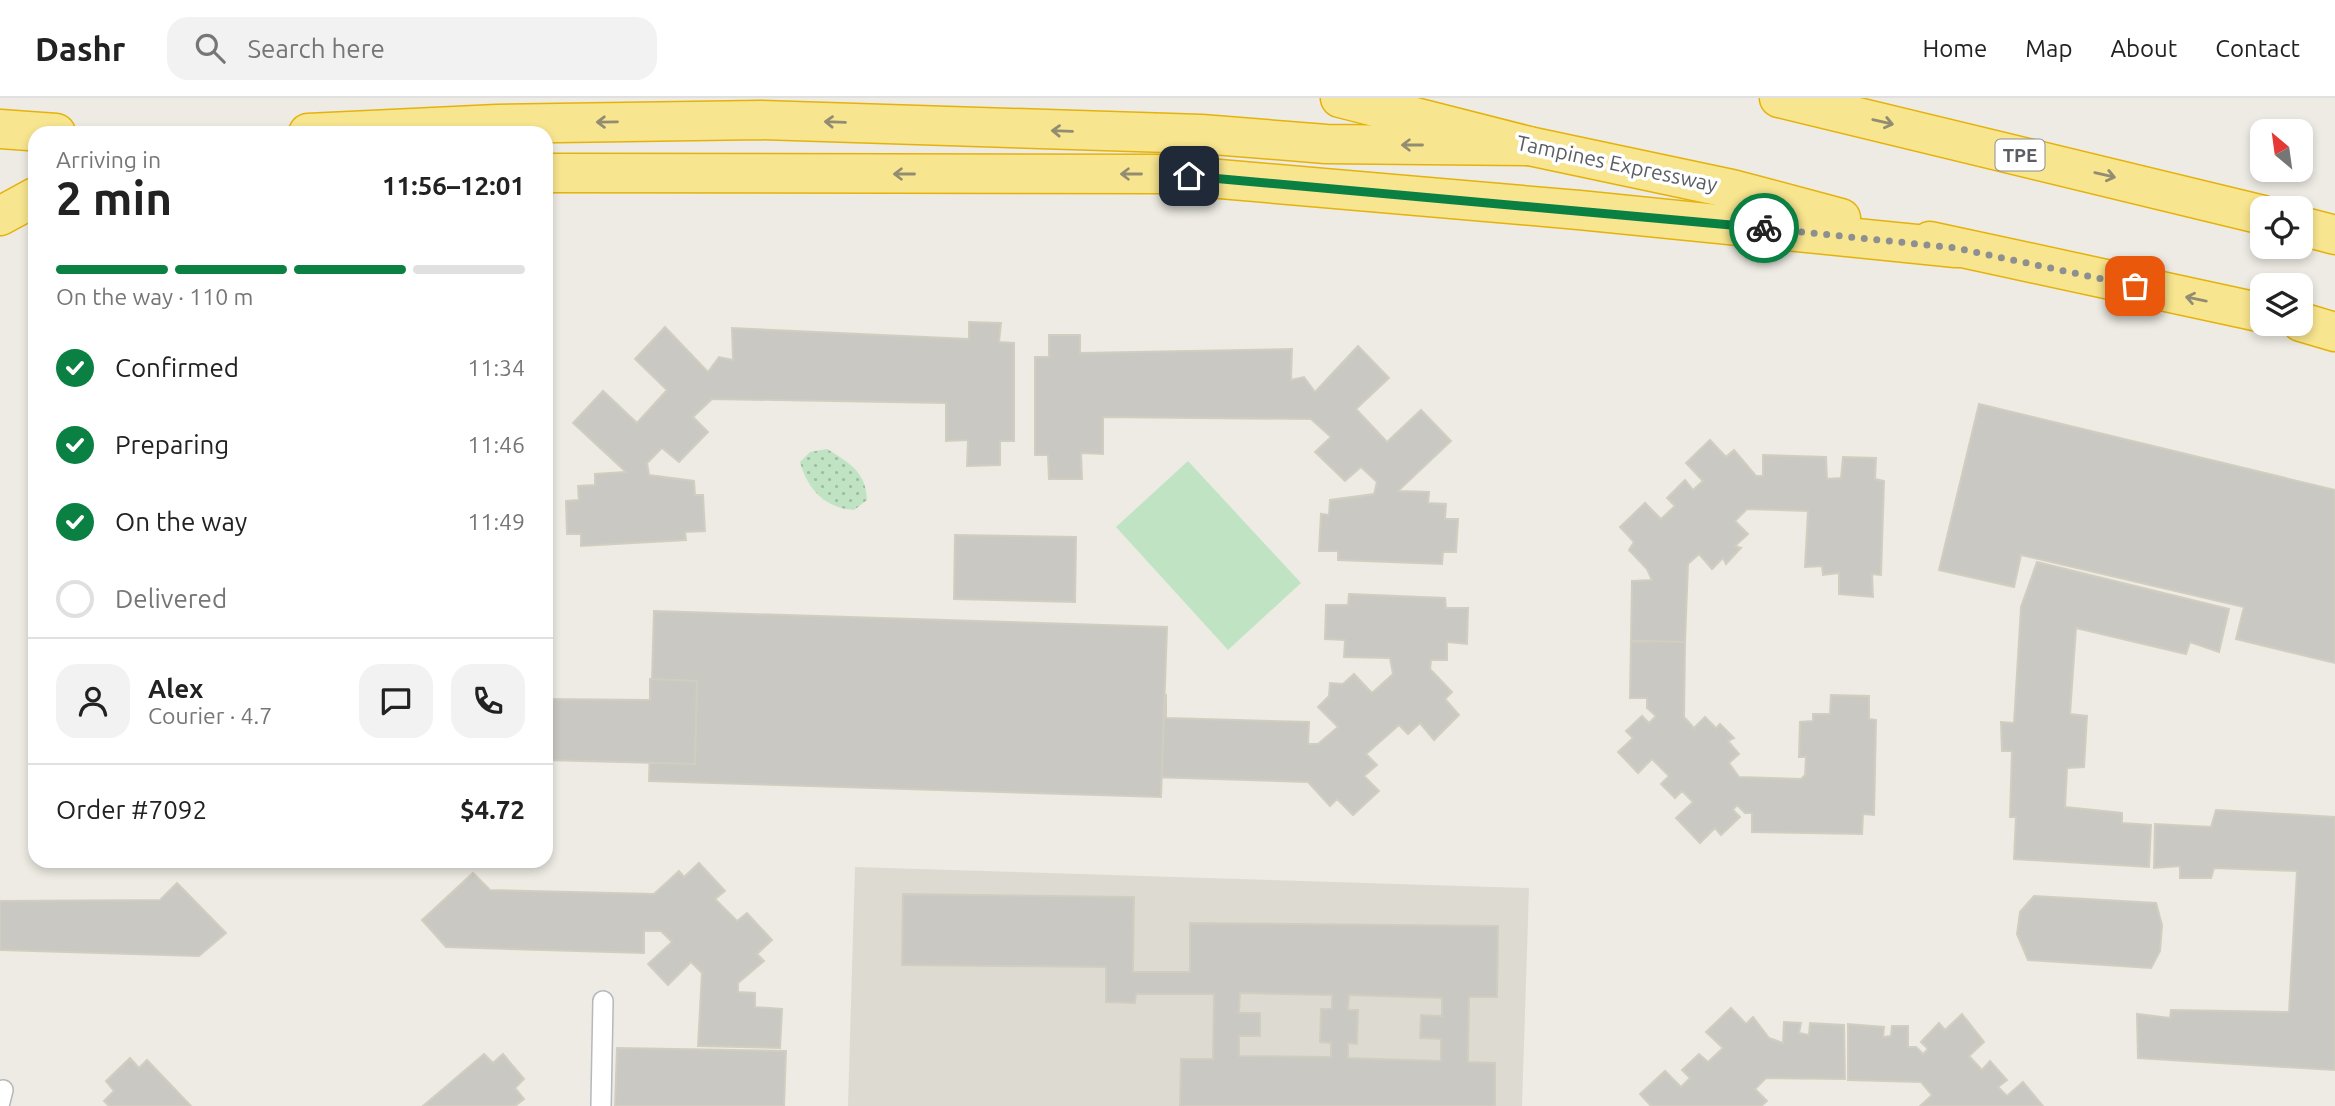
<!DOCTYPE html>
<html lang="en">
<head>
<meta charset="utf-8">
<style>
	:root { --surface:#fff; --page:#f2f2f2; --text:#222; --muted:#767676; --line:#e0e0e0; --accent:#0b8043 }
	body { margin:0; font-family:Ubuntu,sans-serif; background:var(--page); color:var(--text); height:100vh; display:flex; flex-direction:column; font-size:26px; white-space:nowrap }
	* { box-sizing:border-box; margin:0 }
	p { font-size:23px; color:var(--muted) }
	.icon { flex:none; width:38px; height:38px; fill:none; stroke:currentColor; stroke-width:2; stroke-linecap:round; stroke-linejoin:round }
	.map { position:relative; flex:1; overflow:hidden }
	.details { position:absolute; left:28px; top:28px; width:525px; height:742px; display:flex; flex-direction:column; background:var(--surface); border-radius:21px; box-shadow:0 4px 10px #0003 }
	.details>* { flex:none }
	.needle { width:46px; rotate:331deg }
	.tools { position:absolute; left:2250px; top:21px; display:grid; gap:14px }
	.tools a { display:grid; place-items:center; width:63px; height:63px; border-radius:14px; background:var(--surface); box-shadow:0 4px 10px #0003; font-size:35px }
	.pin { position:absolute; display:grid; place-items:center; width:60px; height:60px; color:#fff; margin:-30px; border-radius:14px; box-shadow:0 4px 10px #0006 }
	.courier { position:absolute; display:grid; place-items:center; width:70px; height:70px; margin:-35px; border:5px solid #0b8043; border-radius:50%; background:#fff; color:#222; box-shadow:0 2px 9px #0007 }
	.overview em { font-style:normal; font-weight:700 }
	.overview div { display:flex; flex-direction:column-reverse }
	.overview { display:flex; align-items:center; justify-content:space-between; height:119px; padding:0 28px }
	h1 { font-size:46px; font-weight:700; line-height:52px }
	.bar { display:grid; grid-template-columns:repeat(4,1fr); gap:10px 7px; align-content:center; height:84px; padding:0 28px }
	.bar i { height:9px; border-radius:5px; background:var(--line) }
	.bar .current { background:var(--accent) }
	.bar p { grid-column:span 4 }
	.line { display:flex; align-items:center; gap:18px; padding:0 28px; border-top:2px solid var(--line) }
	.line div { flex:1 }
	.round { display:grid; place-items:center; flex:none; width:74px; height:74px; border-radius:21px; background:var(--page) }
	ol { padding:0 28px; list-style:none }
	li { display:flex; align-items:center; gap:21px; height:77px }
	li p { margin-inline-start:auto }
	li .icon { padding:7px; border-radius:50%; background:var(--accent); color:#fff; stroke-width:4 }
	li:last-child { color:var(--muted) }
	li i { width:38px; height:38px; border:4px solid var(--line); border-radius:50% }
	header { display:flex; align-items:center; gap:42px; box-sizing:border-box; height:98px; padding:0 35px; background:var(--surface); border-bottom:2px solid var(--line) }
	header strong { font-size:33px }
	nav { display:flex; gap:38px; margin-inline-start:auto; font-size:24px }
	.search { width:490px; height:63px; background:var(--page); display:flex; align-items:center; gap:18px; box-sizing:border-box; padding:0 24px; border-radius:21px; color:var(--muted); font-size:26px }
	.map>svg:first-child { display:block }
	.education { fill:#dddbd1 }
	.green { fill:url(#green-dots) }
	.pitch { fill:#c0e4c3 }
	.building { fill:#cac8c2; stroke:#d1cec1; stroke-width:2; fill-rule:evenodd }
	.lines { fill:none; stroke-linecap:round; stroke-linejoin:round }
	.service-casing { stroke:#b5b8bc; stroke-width:22 }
	.motorway-casing { stroke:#e5b20b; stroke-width:41 }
	.service { stroke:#fff; stroke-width:19 }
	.motorway { stroke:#f8e58f; stroke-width:38 }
	.oneway { stroke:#928d72 }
	.done { stroke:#8e8f90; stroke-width:7; stroke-dasharray:0 12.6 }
	.route { stroke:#0b8043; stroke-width:9 }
	.labels { text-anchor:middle; stroke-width:7; stroke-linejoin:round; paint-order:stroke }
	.shield { fill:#fff; stroke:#8c8e92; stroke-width:2 }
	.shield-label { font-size:19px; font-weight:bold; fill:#5b5e63 }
	.street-label { font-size:21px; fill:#5b5e63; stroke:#fff }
</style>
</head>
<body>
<header>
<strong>Dashr</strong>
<div class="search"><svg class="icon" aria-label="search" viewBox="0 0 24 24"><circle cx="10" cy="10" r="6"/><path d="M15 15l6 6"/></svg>Search here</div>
<nav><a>Home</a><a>Map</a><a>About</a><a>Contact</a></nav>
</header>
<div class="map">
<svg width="2335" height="1008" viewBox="0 0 2335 1008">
	<defs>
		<pattern id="green-dots" width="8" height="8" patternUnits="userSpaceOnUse" patternTransform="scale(1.75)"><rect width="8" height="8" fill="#c0e4c3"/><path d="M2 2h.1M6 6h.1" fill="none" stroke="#9fbca2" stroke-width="1.8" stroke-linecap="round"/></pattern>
	</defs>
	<rect width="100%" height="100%" fill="#edebe3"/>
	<!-- education -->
	<path class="education" d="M 855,769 L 1529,790 L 1522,1008 L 848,1008 Z"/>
	<!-- green -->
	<path class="green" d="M 827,351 C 850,365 866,374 867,402 L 854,412 C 825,410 808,392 800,364 L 810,354 Z"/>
	<!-- pitch -->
	<path class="pitch" d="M 1188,363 L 1301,485 L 1228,552 L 1116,429 Z"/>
	<!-- building -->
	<g class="building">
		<path d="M 969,224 L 1001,225 L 999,244 L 1014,245 L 1014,343 L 1000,343 L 1000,367 L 967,368 L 968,342 L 946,343 L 946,305 L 712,301 L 693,319 L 708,334 L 679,364 L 662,350 L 647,365 L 649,377 L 694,383 L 695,397 L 703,397 L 705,433 L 685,434 L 686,442 L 581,448 L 581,436 L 567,436 L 566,403 L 579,402 L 578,388 L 595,387 L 595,376 L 626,374 L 573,325 L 603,293 L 637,325 L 667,292 L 635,261 L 665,229 L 708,274 L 719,259 L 733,262 L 732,230 L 969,241 Z"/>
		<path d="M 1049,237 L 1080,237 L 1080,255 L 1292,251 L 1291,282 L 1304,279 L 1315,294 L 1358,248 L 1389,280 L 1356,311 L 1387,344 L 1421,312 L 1451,343 L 1398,393 L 1429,394 L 1428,405 L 1446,406 L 1445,421 L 1458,421 L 1456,454 L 1443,454 L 1442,466 L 1338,462 L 1338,453 L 1319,453 L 1321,416 L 1329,417 L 1330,402 L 1374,396 L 1377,384 L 1361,369 L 1345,383 L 1315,354 L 1331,339 L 1311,321 L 1103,319 L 1103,356 L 1081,355 L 1082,381 L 1049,381 L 1048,357 L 1035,357 L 1035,259 L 1049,259 Z"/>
		<path d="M 1979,306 L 2335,392 L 2335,565 L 2236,541 L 2244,509 L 2021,457 L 2014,489 L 1939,472 Z"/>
		<path d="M 1710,342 L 1726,359 L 1734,352 L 1756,378 L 1763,378 L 1763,357 L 1826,359 L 1827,381 L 1841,380 L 1843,359 L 1876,360 L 1875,381 L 1884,383 L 1881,477 L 1872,476 L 1873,499 L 1839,496 L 1839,475 L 1823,477 L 1822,468 L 1805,469 L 1808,413 L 1747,411 L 1735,423 L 1748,436 L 1735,448 L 1741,450 L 1726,466 L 1723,460 L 1712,471 L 1699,456 L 1688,466 L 1685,544 L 1631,543 L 1632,483 L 1652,482 L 1647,471 L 1629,452 L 1634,444 L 1620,429 L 1645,405 L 1661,421 L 1675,408 L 1667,400 L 1685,382 L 1693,392 L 1703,383 L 1686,365 Z"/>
		<path d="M 955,437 L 1076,439 L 1075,504 L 954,501 Z"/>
		<path d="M 2037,464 L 2229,511 L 2219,554 L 2190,544 L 2186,556 L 2076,530 L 2070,616 L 2087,618 L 2084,669 L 2067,670 L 2065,709 L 2122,715 L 2122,725 L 2151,727 L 2149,769 L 2014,761 L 2016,719 L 2010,719 L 2012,653 L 2002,653 L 2001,624 L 2014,625 L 2021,509 Z"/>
		<path d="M 1349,496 L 1445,500 L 1446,510 L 1468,510 L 1467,546 L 1447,544 L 1447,562 L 1431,562 L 1430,571 L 1452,594 L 1445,601 L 1459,617 L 1434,642 L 1420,625 L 1408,636 L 1399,627 L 1366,656 L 1377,667 L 1364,678 L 1379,693 L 1353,717 L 1337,701 L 1330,708 L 1308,684 L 1117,678 L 1119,595 L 1166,597 L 1166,620 L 1309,624 L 1308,646 L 1318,646 L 1338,629 L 1318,609 L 1329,598 L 1330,585 L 1343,586 L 1354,576 L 1372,595 L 1393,576 L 1390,560 L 1344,559 L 1345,542 L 1325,541 L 1326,507 L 1348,507 Z"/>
		<path d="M 654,513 L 1167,529 L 1161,699 L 649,683 Z"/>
		<path d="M 1631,543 L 1685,544 L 1684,619 L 1694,630 L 1705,619 L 1716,630 L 1720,626 L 1734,640 L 1728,643 L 1739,656 L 1729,665 L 1739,679 L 1801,681 L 1805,677 L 1806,659 L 1799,659 L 1800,624 L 1813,623 L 1813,616 L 1830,616 L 1831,597 L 1869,598 L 1869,621 L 1876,622 L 1874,717 L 1863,716 L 1862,736 L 1752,734 L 1752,715 L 1745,715 L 1737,707 L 1733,712 L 1740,719 L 1721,737 L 1715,730 L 1700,745 L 1676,720 L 1693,704 L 1682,693 L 1675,700 L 1661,686 L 1669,678 L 1652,661 L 1638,675 L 1618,654 L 1633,640 L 1626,633 L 1642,618 L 1649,625 L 1656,618 L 1647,610 L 1647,600 L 1630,600 Z"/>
		<path d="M 650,581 L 697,583 L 695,666 L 546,662 L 546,601 L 650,602 Z"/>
		<path d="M 2216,712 L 2335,719 L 2335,972 L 2138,960 L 2137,916 L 2170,920 L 2171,912 L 2289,914 L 2297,773 L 2214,770 L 2211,780 L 2180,780 L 2180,768 L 2154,770 L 2155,726 L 2211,729 Z"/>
		<path d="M 699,765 L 725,793 L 715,801 L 737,823 L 747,815 L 772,842 L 757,856 L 764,863 L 738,885 L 738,894 L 755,895 L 755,909 L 782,911 L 780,950 L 698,948 L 702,875 L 691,864 L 668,887 L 648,866 L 672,844 L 661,833 L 644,833 L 644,855 L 446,849 L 422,822 L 473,775 L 490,792 L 654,796 L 679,773 L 684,779 Z"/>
		<path d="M 177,785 L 226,835 L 199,858 L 0,852 L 0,803 L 160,802 Z"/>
		<path d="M 903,796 L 1134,799 L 1133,874 L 1190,874 L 1190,825 L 1498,828 L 1497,899 L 1469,899 L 1468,964 L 1495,965 L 1495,1008 L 1180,1008 L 1181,961 L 1213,961 L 1214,896 L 1136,896 L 1135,905 L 1106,904 L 1106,869 L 902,867 ZM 1240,895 L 1332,897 L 1332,911 L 1321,911 L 1320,944 L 1331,945 L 1331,959 L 1239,958 L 1239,938 L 1260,938 L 1260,915 L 1239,915 ZM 1349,897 L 1442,900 L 1442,918 L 1421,917 L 1420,940 L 1441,941 L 1441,963 L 1348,960 L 1348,945 L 1357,946 L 1358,912 L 1348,912 Z"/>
		<path d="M 2034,798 L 2156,805 L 2162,827 L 2160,853 L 2151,870 L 2028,862 L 2017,836 L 2020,814 Z"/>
		<path d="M 1731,910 L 1746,926 L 1753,919 L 1769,940 L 1783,945 L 1784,924 L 1801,925 L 1799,935 L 1809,937 L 1810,925 L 1844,927 L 1845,981 L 1766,980 L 1755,991 L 1767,1003 L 1761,1008 L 1651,1008 L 1640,996 L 1665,973 L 1681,989 L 1690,980 L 1682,972 L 1699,956 L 1708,964 L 1723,950 L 1706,934 Z"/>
		<path d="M 1962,916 L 1984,944 L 1969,958 L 1982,972 L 1990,963 L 2007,982 L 1998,989 L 2007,998 L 2023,984 L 2043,1008 L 1920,1008 L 1932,997 L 1921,984 L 1848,982 L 1848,926 L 1884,929 L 1883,939 L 1891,938 L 1892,928 L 1908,928 L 1908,949 L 1916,949 L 1923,956 L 1928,951 L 1921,944 L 1939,925 L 1945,932 Z"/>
		<path d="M 617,950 L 786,953 L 784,1008 L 615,1008 Z"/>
		<path d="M 484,956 L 493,965 L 503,956 L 524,981 L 515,990 L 524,1001 L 515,1008 L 423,1008 Z"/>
		<path d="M 130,960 L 139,970 L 147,962 L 191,1008 L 109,1008 L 104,1003 L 114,993 L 106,983 Z"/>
	</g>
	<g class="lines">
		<!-- service casing -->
		<g class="service-casing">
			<g id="service">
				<path d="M 0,1004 L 3,992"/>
				<path d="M 601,1008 L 603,903"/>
			</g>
		</g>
		<!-- motorway casing -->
		<g class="motorway-casing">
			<g id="motorway">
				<path d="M 1340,0 L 1529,48 L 1732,91 L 1841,120"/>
				<path d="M 1779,0 L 2263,117"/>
				<path d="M 0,31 L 56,35"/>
				<path d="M 308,35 L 497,26 L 760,22 L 1201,36 L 1326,46 L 1529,48"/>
				<path d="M 546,75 L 1162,76 L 1579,112 L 1956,150"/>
				<path d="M 0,118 L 35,99"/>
				<path d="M 2301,128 L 2335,137"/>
				<path d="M 1930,143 L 2263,215"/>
				<path d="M 2301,224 L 2335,234"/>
			</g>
		</g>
		<!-- service -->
		<use href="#service" class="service"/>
		<!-- motorway -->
		<use href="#motorway" class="motorway"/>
	</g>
	<!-- one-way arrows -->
	<defs><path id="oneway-shaft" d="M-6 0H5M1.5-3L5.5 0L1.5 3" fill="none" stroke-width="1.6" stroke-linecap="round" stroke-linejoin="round" transform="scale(1.75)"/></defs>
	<g class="oneway">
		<use href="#oneway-shaft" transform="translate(607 24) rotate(179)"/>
		<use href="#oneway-shaft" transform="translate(835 24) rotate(-178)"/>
		<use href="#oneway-shaft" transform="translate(1883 24) rotate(13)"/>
		<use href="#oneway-shaft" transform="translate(1062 33) rotate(-178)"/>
		<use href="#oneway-shaft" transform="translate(1412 47) rotate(-180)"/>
		<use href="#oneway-shaft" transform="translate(904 76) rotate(180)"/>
		<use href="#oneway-shaft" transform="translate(1131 76) rotate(180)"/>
		<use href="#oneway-shaft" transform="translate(2105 77) rotate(13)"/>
		<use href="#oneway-shaft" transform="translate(2196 201) rotate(-168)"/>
	</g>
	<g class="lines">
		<!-- done -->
		<path class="done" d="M 1764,130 L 1956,150 L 2135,188"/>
		<!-- route -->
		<path class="route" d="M 1189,78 L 1764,130"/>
	</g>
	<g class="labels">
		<!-- shield labels -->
		<rect class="shield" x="1995.5" y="41.5" width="49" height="31" rx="5"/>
		<g class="shield-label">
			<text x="2020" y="64">TPE</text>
		</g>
		<!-- street labels -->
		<g class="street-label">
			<text transform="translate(1617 66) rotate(12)" y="7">Tampines Expressway</text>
		</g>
	</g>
</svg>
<div class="tools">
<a><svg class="needle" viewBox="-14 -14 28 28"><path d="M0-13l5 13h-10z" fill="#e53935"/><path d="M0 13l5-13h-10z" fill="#767676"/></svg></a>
<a><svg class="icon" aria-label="locate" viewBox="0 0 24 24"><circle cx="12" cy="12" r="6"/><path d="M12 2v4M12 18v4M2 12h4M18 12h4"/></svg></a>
<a><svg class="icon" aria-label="layers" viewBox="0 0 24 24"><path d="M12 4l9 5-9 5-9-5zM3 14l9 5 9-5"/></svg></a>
</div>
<div class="pin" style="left:2135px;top:188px;background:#ea580c"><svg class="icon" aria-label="bag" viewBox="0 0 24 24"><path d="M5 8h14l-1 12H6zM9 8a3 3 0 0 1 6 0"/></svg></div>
<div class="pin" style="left:1189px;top:78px;background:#1f2937"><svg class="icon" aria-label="home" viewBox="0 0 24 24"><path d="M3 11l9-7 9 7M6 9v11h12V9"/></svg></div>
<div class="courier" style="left:1764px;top:130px"><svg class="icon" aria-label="bike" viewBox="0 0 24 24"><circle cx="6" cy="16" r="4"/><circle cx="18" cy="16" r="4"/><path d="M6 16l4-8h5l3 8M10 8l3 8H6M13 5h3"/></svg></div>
<section class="details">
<div class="overview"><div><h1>2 min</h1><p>Arriving in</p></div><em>11:56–12:01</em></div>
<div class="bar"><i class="current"></i><i class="current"></i><i class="current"></i><i></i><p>On the way · 110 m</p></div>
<ol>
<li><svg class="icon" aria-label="check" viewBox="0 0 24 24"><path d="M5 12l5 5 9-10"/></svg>Confirmed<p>11:34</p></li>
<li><svg class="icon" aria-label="check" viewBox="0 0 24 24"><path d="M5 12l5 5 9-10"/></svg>Preparing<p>11:46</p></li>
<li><svg class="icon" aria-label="check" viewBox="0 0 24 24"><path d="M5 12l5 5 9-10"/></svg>On the way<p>11:49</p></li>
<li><i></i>Delivered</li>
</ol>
<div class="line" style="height:126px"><a class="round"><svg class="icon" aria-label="person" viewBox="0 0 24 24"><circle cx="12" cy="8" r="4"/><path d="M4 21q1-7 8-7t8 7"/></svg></a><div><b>Alex</b><p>Courier · 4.7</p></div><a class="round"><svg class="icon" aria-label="chat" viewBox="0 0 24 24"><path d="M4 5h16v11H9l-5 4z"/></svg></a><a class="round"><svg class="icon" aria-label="phone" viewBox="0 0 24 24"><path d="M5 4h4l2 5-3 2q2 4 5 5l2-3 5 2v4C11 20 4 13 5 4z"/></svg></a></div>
<div class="line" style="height:91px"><div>Order #7092</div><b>$4.72</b></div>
</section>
</div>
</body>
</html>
